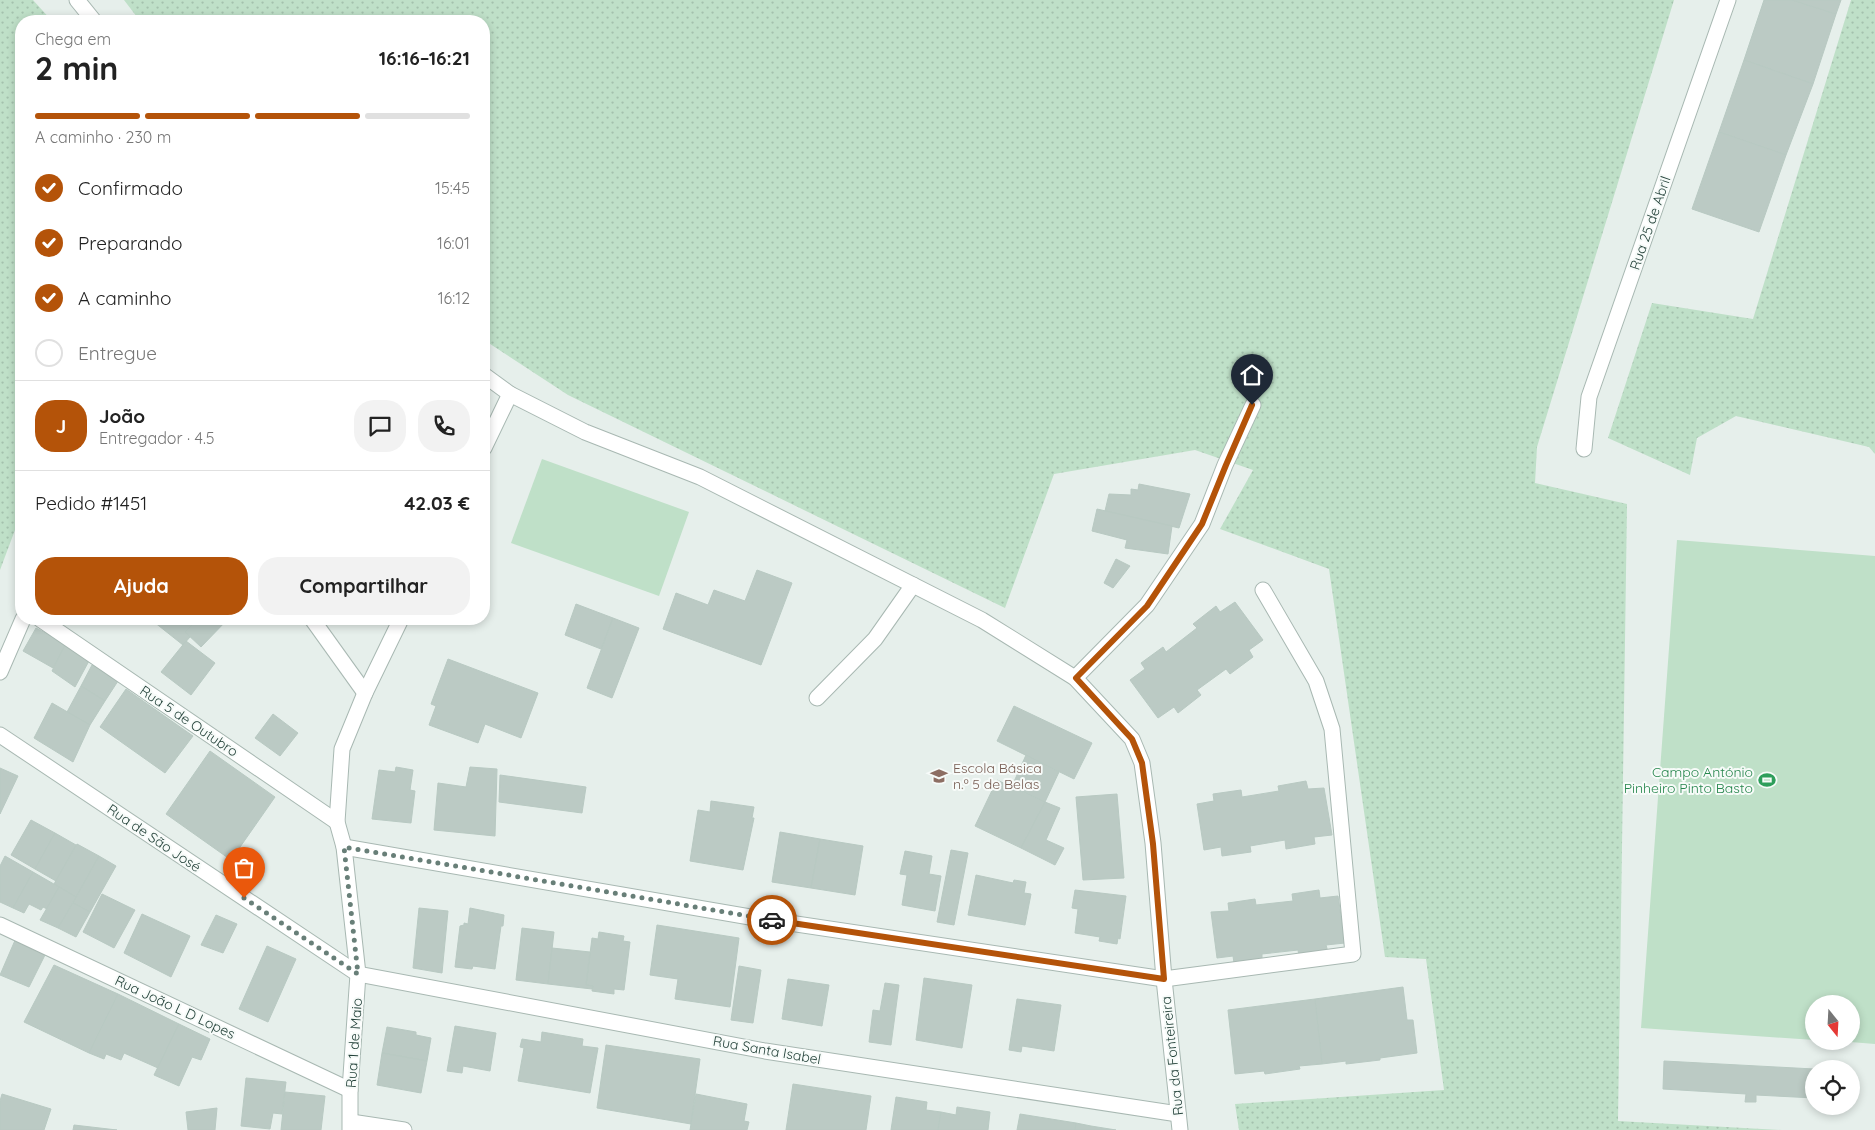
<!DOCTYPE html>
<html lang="pt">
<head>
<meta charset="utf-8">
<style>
	:root { --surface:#fff; --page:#f2f2f2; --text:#222; --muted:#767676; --line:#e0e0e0; --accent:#b45309 }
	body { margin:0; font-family:Quicksand,sans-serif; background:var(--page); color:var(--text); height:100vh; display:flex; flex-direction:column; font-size:19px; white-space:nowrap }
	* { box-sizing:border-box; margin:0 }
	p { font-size:16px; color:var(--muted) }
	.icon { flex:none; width:28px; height:28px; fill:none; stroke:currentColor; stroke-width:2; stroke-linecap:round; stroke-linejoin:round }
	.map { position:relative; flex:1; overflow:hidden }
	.panel { position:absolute; left:15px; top:15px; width:475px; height:610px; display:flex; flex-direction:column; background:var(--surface); border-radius:20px; box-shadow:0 2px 8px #0003 }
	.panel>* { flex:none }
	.needle { width:32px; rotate:162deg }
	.fabs { position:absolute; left:1805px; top:995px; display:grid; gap:10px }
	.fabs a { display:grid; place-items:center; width:55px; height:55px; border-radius:50%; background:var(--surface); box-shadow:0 2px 8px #0003; font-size:25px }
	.pin { position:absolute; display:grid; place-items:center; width:42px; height:42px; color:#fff; margin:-51px -21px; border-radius:50% 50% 50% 0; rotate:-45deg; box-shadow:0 0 5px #0007 }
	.pin .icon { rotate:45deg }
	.courier { position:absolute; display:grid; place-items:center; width:50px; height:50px; margin:-25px; border:4px solid #b45309; border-radius:50%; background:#fff; color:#222; box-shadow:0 1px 6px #0007 }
	.head em { font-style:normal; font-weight:700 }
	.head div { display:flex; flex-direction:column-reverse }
	.head { display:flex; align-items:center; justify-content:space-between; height:85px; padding:0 20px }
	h1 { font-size:32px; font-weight:700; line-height:38px }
	.bar { display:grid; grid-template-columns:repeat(4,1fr); gap:8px 5px; align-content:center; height:60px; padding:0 20px }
	.bar i { height:6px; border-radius:4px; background:var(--line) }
	.bar .selected { background:var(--accent) }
	.bar p { grid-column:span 4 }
	.line { display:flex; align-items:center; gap:12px; padding:0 20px; border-top:1px solid var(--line) }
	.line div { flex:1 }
	.round { display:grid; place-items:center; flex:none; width:52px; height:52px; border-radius:20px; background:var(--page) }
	ol { padding:0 20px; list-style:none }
	li { display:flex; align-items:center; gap:15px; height:55px }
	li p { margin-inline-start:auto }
	li .icon { padding:5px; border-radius:50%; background:var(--accent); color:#fff; stroke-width:4 }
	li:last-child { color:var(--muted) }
	li i { width:28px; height:28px; border:2px solid var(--line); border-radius:50% }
	.button { display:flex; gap:10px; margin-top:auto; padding:10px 20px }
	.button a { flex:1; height:58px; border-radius:20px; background:var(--accent); color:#fff; font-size:20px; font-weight:700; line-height:58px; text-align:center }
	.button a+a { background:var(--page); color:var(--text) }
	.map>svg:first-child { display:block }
	.grass { fill:url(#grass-dots) }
	.pitch { fill:#bfe0c8 }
	.building { fill:#bbcac4; stroke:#b8c9c2 }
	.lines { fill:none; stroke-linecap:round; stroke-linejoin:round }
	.minor-casing { stroke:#a8b8b2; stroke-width:17 }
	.minor { stroke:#fff; stroke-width:15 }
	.done { stroke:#687f78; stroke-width:5; stroke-dasharray:0 9 }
	.route { stroke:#b45309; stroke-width:6 }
	.labels { text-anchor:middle; stroke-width:4; stroke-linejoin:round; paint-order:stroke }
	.street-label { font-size:14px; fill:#24423a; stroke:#f7fbf9 }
	.education-label { font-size:14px; fill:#785e54; stroke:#f7fbf9; text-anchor:start }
	.leisure-label { font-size:14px; fill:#27864d; stroke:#f7fbf9; text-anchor:end }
</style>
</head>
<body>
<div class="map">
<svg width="1875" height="1130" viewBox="0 0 1875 1130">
	<defs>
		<pattern id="grass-dots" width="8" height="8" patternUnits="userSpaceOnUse" patternTransform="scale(1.25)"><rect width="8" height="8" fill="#bfe0c8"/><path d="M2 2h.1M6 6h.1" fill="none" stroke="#a4c1ad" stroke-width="1.8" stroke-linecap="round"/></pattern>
	</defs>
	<rect width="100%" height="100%" fill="#e6efeb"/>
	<!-- grass -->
	<g class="grass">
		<path d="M 0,0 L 33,0 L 52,21 L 21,21 L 21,514 L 0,570 Z"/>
		<path d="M 124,0 L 1674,0 L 1537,447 L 1535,483 L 1627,504 L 1618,1121 L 1782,1130 L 1239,1130 L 1235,1104 L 1444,1090 L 1426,959 L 1385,957 L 1329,569 L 1220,529 L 1253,470 L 1195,450 L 1054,474 L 1005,608 L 568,395 L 484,340 L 484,21 L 140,21 Z"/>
		<path d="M 1851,0 L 1875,0 L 1875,454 L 1869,447 L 1736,416 L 1697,438 L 1690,475 L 1608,438 L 1652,303 L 1753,319 Z"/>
	</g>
	<!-- pitch -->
	<g class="pitch">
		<path d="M 542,459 L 689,512 L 659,596 L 511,543 Z"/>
		<path d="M 1677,540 L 1875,556 L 1875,1044 L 1838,1041 L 1851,1041 L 1851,1004 L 1814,1004 L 1814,1040 L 1641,1028 Z"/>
	</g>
	<!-- building -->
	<g class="building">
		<path d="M 1764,0 L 1792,0 L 1836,14 L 1813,84 L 1744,60 Z"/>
		<path d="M 1792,0 L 1841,0 L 1836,14 Z"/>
		<path d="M 1744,60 L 1813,84 L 1786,155 L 1719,132 Z"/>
		<path d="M 1719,132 L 1786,155 L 1759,232 L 1692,209 Z"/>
		<path d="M 1139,484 L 1190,494 L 1179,528 L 1105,511 L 1109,494 L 1131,495 L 1131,489 L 1138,490 Z"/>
		<path d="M 1097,509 L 1172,526 L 1168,554 L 1125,548 L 1127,540 L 1092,531 Z"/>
		<path d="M 1116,559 L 1130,566 L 1113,588 L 1104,583 Z"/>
		<path d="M 757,570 L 792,583 L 761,665 L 663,629 L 676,593 L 708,605 L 714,590 L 745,601 Z"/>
		<path d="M 1235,602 L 1263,640 L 1249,650 L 1253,657 L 1230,674 L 1226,669 L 1197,690 L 1201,695 L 1178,713 L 1174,707 L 1158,718 L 1130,680 L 1145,669 L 1141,663 L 1163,647 L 1166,652 L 1197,628 L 1193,624 L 1216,606 L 1220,612 Z"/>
		<path d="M 576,604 L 613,618 L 601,649 L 565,635 Z"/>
		<path d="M 613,618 L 639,628 L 612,698 L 587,688 Z"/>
		<path d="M 157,619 L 198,619 L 185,632 L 190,637 L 183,645 L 154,622 Z"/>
		<path d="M 198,619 L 228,619 L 201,647 L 185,632 Z"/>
		<path d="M 36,628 L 66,644 L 53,668 L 23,651 Z"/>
		<path d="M 67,641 L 90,659 L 75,687 L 52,671 Z"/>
		<path d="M 186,641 L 215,663 L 191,695 L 161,672 Z"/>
		<path d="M 448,659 L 538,693 L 521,738 L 485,724 L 478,743 L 429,725 L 436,706 L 431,704 Z"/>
		<path d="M 92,665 L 118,681 L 105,701 L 81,686 Z"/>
		<path d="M 81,686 L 105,701 L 90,725 L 67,712 Z"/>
		<path d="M 126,689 L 193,736 L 165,773 L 100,727 Z"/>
		<path d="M 52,703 L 90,725 L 73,762 L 34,738 Z"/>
		<path d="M 1014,706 L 1092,743 L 1074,779 L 997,741 Z"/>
		<path d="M 273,714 L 298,733 L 280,756 L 255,738 Z"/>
		<path d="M 210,751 L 275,797 L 231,860 L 166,814 Z"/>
		<path d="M 1026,755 L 1059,772 L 1045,802 L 1012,786 Z"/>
		<path d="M 396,767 L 413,770 L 410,790 L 415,791 L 411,823 L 372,819 L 379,770 L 395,772 Z"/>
		<path d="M 470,767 L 497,769 L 495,836 L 434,830 L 438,783 L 466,787 Z"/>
		<path d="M 0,768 L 18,776 L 0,814 Z"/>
		<path d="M 500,775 L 586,787 L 582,813 L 499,802 Z"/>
		<path d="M 997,780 L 1045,802 L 1021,848 L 975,826 Z"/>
		<path d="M 1306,781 L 1308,789 L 1324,788 L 1332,835 L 1314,837 L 1315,844 L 1286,849 L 1285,840 L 1250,846 L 1251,852 L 1222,856 L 1221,847 L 1204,850 L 1197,804 L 1214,801 L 1213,794 L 1241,790 L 1242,797 L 1279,791 L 1278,786 Z"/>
		<path d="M 1117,794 L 1124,878 L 1083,880 L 1076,797 Z"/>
		<path d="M 711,801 L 754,807 L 752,818 L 754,818 L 743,870 L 690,861 L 698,810 L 710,812 Z"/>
		<path d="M 1045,802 L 1060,808 L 1046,840 L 1064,848 L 1055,865 L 1021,848 Z"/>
		<path d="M 31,820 L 55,833 L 35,869 L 11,855 Z"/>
		<path d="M 780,832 L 820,839 L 811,888 L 772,882 Z"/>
		<path d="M 55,833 L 76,845 L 56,881 L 35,869 Z"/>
		<path d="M 820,839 L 863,846 L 855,895 L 811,888 Z"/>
		<path d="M 77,844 L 99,856 L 76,897 L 54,884 Z"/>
		<path d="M 951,850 L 968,853 L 954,925 L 937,922 Z"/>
		<path d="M 905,851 L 932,856 L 929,874 L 941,876 L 935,911 L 902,905 L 907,875 L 900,874 Z"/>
		<path d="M 5,856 L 33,872 L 13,908 L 0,902 L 0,866 Z"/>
		<path d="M 99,856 L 116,866 L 90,912 L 73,903 Z"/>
		<path d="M 33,872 L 59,887 L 47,909 L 43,907 L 41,910 L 29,904 L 24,913 L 13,908 Z"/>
		<path d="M 976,875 L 1013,883 L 1014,880 L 1026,882 L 1024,893 L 1031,894 L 1025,925 L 968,915 Z"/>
		<path d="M 59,887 L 76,897 L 58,928 L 40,920 Z"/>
		<path d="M 1075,890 L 1126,896 L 1120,939 L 1118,938 L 1117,944 L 1099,941 L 1100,937 L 1075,933 L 1078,909 L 1072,908 Z"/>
		<path d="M 1319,890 L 1320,898 L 1338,896 L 1345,943 L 1326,945 L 1328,952 L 1299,956 L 1298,950 L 1262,954 L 1262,960 L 1234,963 L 1233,956 L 1217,958 L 1211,912 L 1229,911 L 1228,903 L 1255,899 L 1256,905 L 1293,901 L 1292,894 Z"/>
		<path d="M 102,894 L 135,910 L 114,948 L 83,932 Z"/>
		<path d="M 73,903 L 90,912 L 76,937 L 58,928 Z"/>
		<path d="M 419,908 L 448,911 L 442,973 L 413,968 Z"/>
		<path d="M 470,908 L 504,915 L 503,926 L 501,926 L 495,969 L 473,966 L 472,969 L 455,967 L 460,926 L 464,925 L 464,923 L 468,924 Z"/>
		<path d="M 142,914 L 190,936 L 171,977 L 124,953 Z"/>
		<path d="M 216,915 L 237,924 L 223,953 L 201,945 Z"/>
		<path d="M 657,925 L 739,938 L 730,1007 L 675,999 L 678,979 L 650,975 Z"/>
		<path d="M 522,928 L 554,932 L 548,984 L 516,980 Z"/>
		<path d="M 599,932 L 624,936 L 623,941 L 630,942 L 624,990 L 614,989 L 614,994 L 592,991 L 593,986 L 586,985 L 592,938 L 598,939 Z"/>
		<path d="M 16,938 L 46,953 L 29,987 L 0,975 Z"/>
		<path d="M 267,946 L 296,959 L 268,1022 L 239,1009 Z"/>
		<path d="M 552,948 L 590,952 L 586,985 L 593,986 L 592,989 L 548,984 Z"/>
		<path d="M 54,965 L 118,994 L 89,1053 L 24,1022 Z"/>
		<path d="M 739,966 L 761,970 L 753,1023 L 731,1020 Z"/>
		<path d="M 924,978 L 972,985 L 962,1048 L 916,1040 Z"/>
		<path d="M 788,979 L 829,985 L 822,1026 L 782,1019 Z"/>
		<path d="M 885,983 L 899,985 L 891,1045 L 869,1042 L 873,1010 L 880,1011 Z"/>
		<path d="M 1403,987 L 1407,1020 L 1413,1020 L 1417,1053 L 1380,1058 L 1380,1060 L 1346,1064 L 1346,1061 L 1322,1064 L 1315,999 Z"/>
		<path d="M 118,994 L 179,1024 L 158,1068 L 124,1053 L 121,1060 L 106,1054 L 104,1059 L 89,1053 Z"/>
		<path d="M 1017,999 L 1061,1005 L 1054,1051 L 1022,1046 L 1021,1052 L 1009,1050 Z"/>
		<path d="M 1315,999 L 1322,1064 L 1299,1066 L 1300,1069 L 1265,1074 L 1264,1071 L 1235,1074 L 1228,1010 Z"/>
		<path d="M 179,1024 L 210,1039 L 201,1060 L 192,1057 L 179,1086 L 154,1075 Z"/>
		<path d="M 455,1026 L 496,1033 L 490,1071 L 463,1066 L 462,1073 L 447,1071 Z"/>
		<path d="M 387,1027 L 416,1032 L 416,1035 L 431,1038 L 427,1061 L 382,1053 Z"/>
		<path d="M 542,1032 L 583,1039 L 582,1046 L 598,1048 L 590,1093 L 518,1081 L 524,1048 L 520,1047 L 522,1039 L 541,1042 Z"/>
		<path d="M 606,1045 L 700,1059 L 691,1124 L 597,1108 Z"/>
		<path d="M 382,1053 L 427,1061 L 421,1093 L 377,1085 Z"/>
		<path d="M 1664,1061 L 1814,1069 L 1814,1098 L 1756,1095 L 1756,1102 L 1745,1102 L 1746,1094 L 1663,1089 Z"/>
		<path d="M 246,1078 L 286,1082 L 282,1114 L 273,1113 L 270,1129 L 241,1126 Z"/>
		<path d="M 793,1084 L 871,1096 L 866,1130 L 786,1130 Z"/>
		<path d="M 285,1092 L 325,1096 L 321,1130 L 281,1130 Z"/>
		<path d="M 2,1094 L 51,1109 L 44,1130 L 0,1130 L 0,1101 Z"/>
		<path d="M 696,1094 L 747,1104 L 744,1121 L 749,1122 L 747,1130 L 690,1130 Z"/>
		<path d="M 896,1097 L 927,1102 L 926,1110 L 941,1112 L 938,1130 L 891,1130 Z"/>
		<path d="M 957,1107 L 990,1112 L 988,1130 L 938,1130 L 941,1112 L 956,1115 Z"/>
		<path d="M 217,1108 L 215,1130 L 188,1130 L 186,1112 Z"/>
		<path d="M 1020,1114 L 1076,1123 L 1075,1130 L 1017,1130 Z"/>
		<path d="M 1076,1123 L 1091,1126 L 1116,1130 L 1075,1130 Z"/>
		<path d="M 74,1125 L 117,1130 L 73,1130 Z"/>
	</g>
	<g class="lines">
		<!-- minor casing -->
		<g class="minor-casing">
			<g id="minor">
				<path d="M 77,0 L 94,21"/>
				<path d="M 484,375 L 510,394 L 585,432 L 700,477 L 982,620 L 1075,678 L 1132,739 L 1142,763 L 1153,843 L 1164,979 L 1180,1130"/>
				<path d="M 484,448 L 510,394"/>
				<path d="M 1584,449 L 1589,397 L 1728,0"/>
				<path d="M 40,619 L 337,822"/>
				<path d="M 312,619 L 365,693"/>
				<path d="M 0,672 L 23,619"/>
				<path d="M 1075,678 L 1147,605 L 1202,524 L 1225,465 L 1253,405"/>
				<path d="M 817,698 L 875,639 L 913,585"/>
				<path d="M 0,735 L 358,974 L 765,1051 L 1178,1114"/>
				<path d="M 344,847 L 750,917 L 1164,979 L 1353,954 L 1332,729 L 1316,681 L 1263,590"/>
				<path d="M 0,925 L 350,1090"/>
				<path d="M 351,1122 L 404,1130"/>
				<path d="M 350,1130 L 350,1090 L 358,974 L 344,847 L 337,822 L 342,749 L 365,693 L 401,619"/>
			</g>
		</g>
		<!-- minor -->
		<use href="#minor" class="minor"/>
	</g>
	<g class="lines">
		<!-- done -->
		<path class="done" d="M 244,898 L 358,974 L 344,847 L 772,920"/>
		<!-- route -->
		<path class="route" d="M 772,920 L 1164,979 L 1153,844 L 1142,763 L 1132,739 L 1076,678 L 1147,606 L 1202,524 L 1226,465 L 1252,405"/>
	</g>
	<!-- icons -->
	<defs>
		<g id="school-bare" transform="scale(1.35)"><path d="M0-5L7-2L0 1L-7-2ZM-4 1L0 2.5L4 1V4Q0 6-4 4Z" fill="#8d6e63" stroke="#f7fbf9" stroke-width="2.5" paint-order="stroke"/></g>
		<g id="stadium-bare" transform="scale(1.35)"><path d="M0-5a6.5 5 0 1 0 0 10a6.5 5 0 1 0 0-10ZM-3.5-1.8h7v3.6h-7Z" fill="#2e9e5b" stroke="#f7fbf9" stroke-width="2.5" paint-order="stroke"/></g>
	</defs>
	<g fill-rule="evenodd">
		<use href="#school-bare" x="939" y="776"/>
		<use href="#stadium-bare" x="1767" y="780"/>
	</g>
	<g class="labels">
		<!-- street labels -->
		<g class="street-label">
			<text transform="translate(1650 223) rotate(-71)" y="5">Rua 25 de Abril</text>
			<text transform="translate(189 721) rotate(34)" y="5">Rua 5 de Outubro</text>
			<text transform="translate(154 838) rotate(34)" y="5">Rua de São José</text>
			<text transform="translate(175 1007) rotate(25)" y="5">Rua João L D Lopes</text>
			<text transform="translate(354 1043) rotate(-86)" y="5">Rua 1 de Maio</text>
			<text transform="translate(767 1050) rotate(10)" y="5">Rua Santa Isabel</text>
			<text transform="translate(1172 1056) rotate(-96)" y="5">Rua da Fonteireira</text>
		</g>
		<!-- education labels -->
		<g class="education-label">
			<text x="953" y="773">Escola Básica<tspan x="953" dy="16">n.º 5 de Belas</tspan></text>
		</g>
		<!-- leisure labels -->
		<g class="leisure-label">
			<text x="1753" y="777">Campo António<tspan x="1753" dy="16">Pinheiro Pinto Basto</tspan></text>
		</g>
	</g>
</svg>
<div class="fabs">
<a><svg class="needle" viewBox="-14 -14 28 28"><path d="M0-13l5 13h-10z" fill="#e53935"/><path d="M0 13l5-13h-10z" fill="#767676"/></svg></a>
<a><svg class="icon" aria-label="locate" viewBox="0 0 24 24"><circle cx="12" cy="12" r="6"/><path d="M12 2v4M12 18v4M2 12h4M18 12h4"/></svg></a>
</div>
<div class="pin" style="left:244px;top:898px;background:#ea580c"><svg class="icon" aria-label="bag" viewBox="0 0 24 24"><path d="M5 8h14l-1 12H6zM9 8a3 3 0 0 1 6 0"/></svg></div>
<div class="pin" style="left:1252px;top:405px;background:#1f2937"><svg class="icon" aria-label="home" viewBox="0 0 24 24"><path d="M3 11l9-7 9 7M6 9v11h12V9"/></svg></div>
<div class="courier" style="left:772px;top:920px"><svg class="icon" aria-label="car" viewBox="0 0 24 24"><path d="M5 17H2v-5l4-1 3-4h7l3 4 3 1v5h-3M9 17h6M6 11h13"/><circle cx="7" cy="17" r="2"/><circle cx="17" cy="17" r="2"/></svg></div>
<section class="panel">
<div class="head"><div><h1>2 min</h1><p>Chega em</p></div><em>16:16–16:21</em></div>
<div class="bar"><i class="selected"></i><i class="selected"></i><i class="selected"></i><i></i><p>A caminho · 230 m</p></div>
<ol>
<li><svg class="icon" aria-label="check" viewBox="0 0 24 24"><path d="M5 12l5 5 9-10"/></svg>Confirmado<p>15:45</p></li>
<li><svg class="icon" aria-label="check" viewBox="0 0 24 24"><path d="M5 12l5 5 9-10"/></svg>Preparando<p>16:01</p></li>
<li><svg class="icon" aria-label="check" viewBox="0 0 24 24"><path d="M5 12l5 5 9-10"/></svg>A caminho<p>16:12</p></li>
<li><i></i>Entregue</li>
</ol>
<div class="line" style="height:90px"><b class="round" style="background:var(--accent);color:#fff">J</b><div><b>João</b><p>Entregador · 4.5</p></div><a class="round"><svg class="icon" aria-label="chat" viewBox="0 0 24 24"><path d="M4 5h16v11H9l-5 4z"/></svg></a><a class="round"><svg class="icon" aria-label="phone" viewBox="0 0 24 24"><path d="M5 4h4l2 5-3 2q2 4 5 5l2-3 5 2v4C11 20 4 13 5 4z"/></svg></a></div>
<div class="line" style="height:65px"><div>Pedido #1451</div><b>42.03 €</b></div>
<div class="button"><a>Ajuda</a><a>Compartilhar</a></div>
</section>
</div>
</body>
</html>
